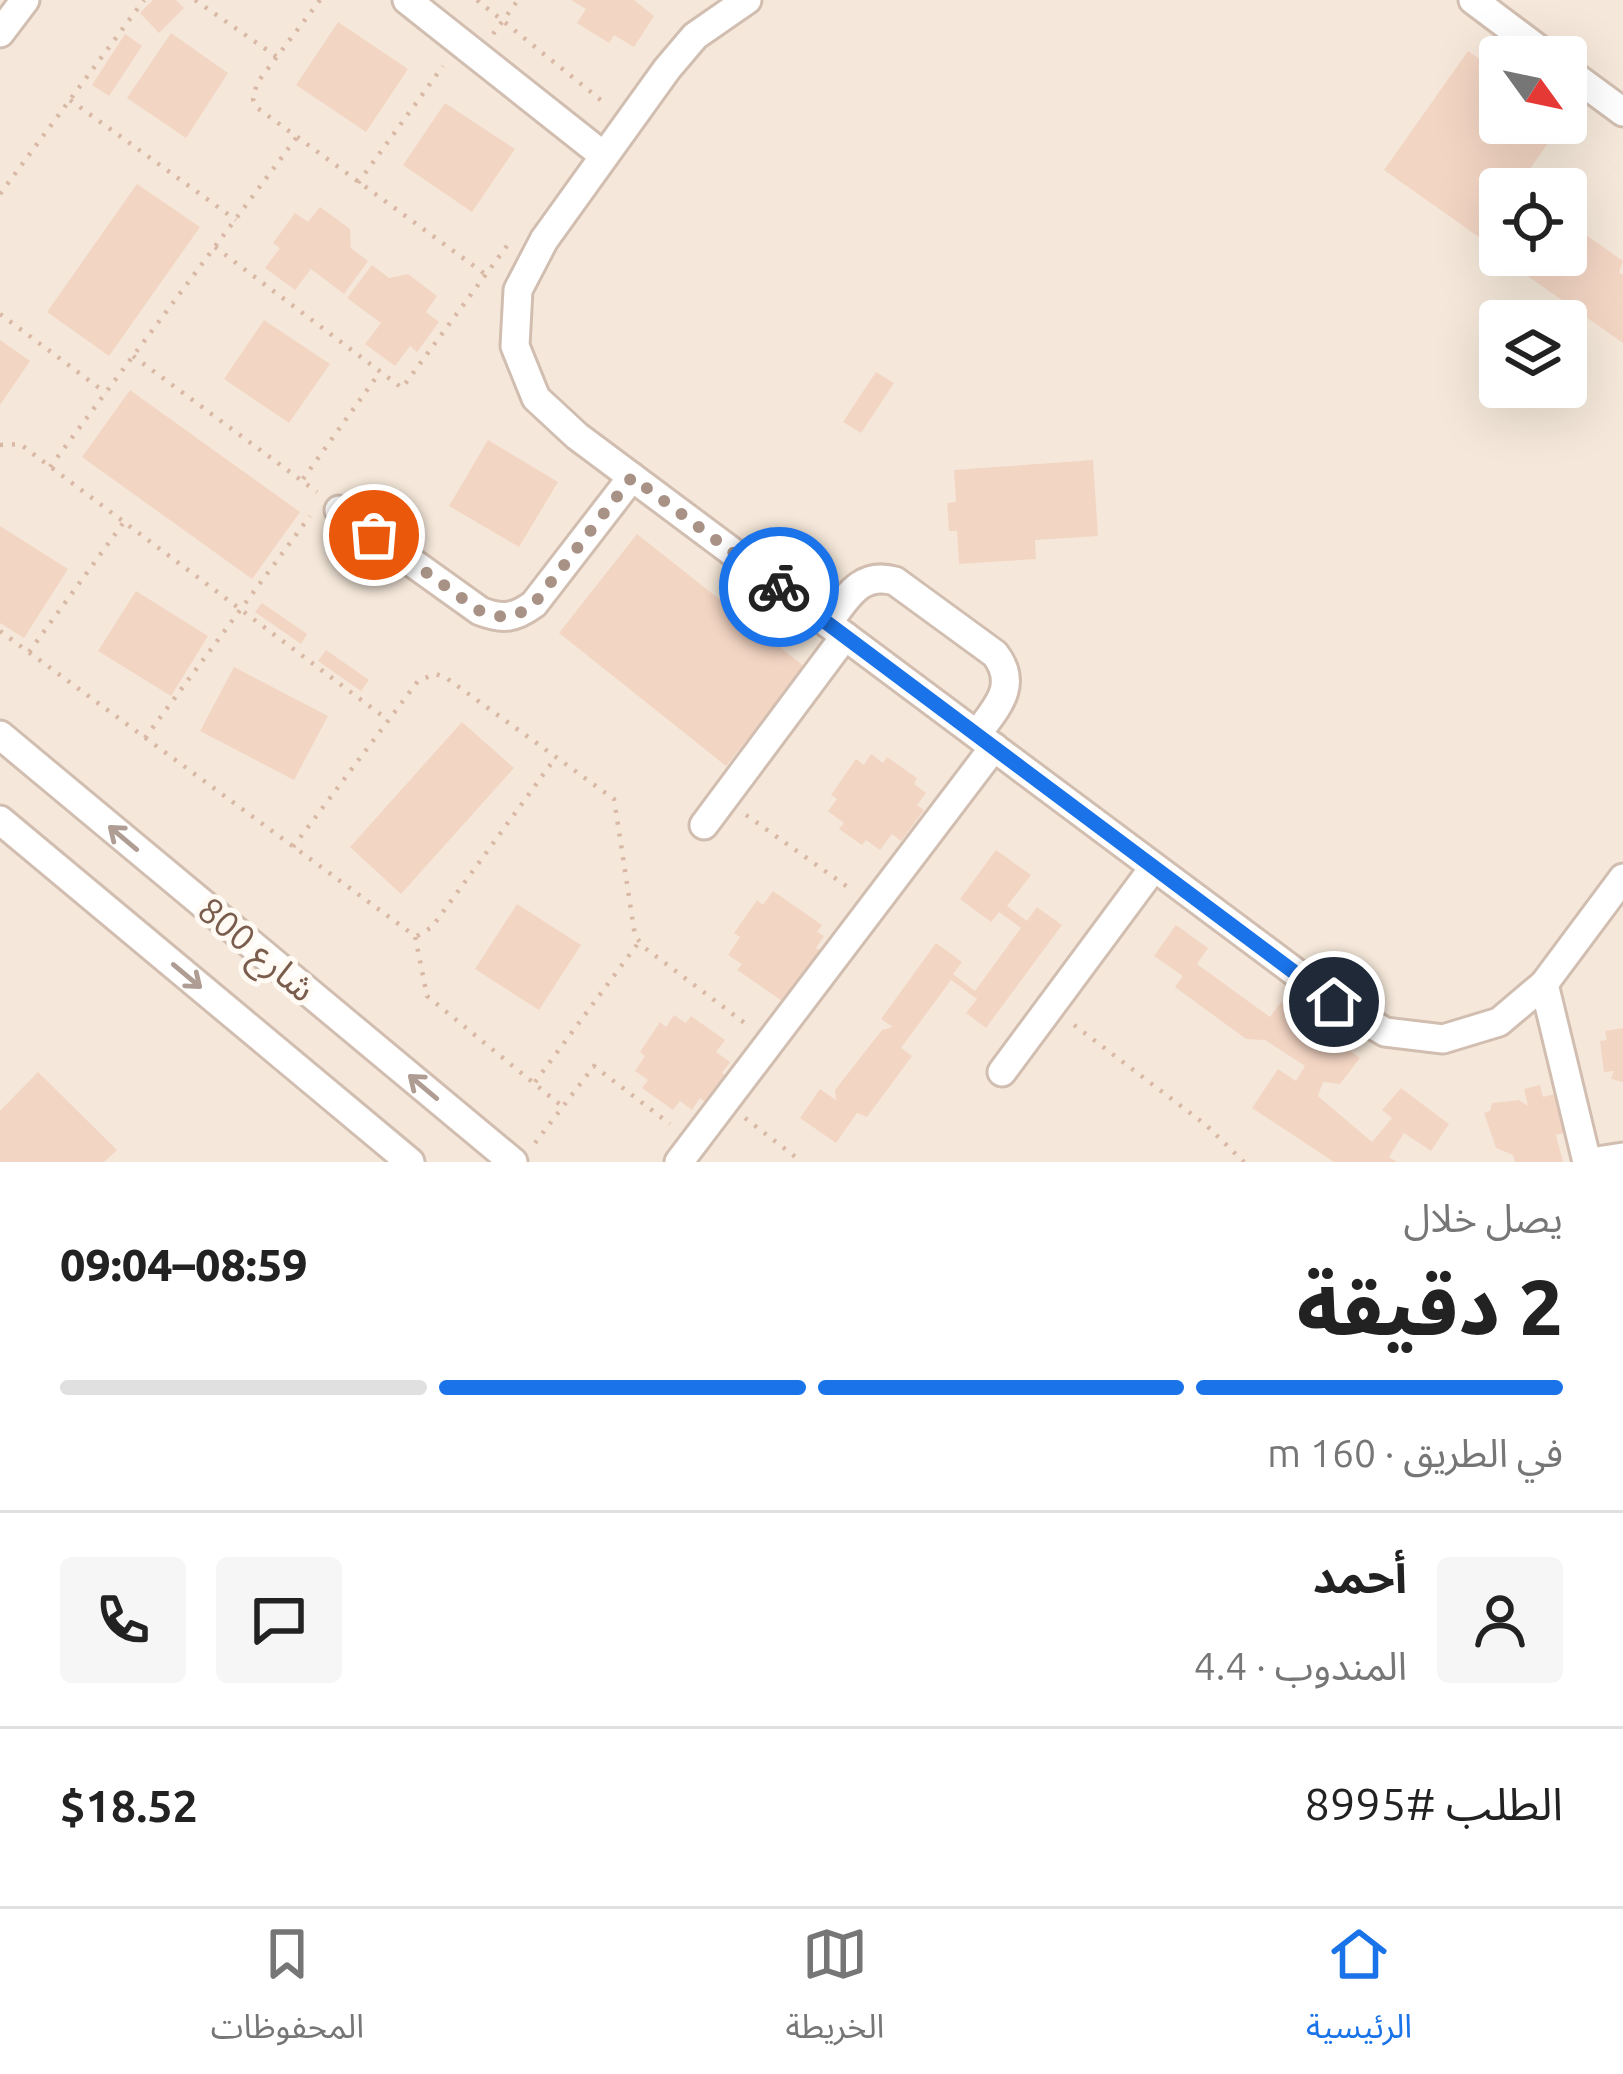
<!DOCTYPE html>
<html lang="ar">
<head>
<meta charset="utf-8">
<style>
	:root { --surface:#fff; --page:#f6f6f6; --text:#222; --muted:#767676; --line:#e0e0e0; --accent:#1a73e8 }
	body { margin:0; font-family:Ubuntu,"Noto Sans Arabic",sans-serif; background:var(--page); color:var(--text); direction:rtl; height:100vh; display:flex; flex-direction:column; font-size:45px; white-space:nowrap }
	* { box-sizing:border-box; margin:0 }
	p { font-size:39px; color:var(--muted) }
	.icon { flex:none; width:66px; height:66px; fill:none; stroke:currentColor; stroke-width:2; stroke-linecap:round; stroke-linejoin:round }
	.map { position:relative; height:1162px; overflow:hidden; direction:ltr }
	.side { display:flex; flex-direction:column; background:var(--surface); flex:1 }
	.side>* { flex:none }
	.needle { width:78px; rotate:123deg }
	.controls { position:absolute; left:1479px; top:36px; display:grid; gap:24px }
	.controls a { display:grid; place-items:center; width:108px; height:108px; border-radius:12px; background:var(--surface); box-shadow:0 12px 48px #0002; font-size:60px }
	.pin { position:absolute; display:grid; place-items:center; width:102px; height:102px; color:#fff; margin:-51px; border:6px solid #fff; border-radius:50%; box-shadow:0 3px 12px #0007 }
	.courier { position:absolute; display:grid; place-items:center; width:120px; height:120px; margin:-60px; border:9px solid #1a73e8; border-radius:50%; background:#fff; color:#222; box-shadow:0 3px 15px #0007 }
	.headline em { font-style:normal; font-weight:800 }
	.headline div { display:flex; flex-direction:column-reverse }
	.headline { display:flex; align-items:center; justify-content:space-between; height:204px; padding:0 60px }
	h1 { font-size:78px; font-weight:800; line-height:90px }
	.bar { display:grid; grid-template-columns:repeat(4,1fr); gap:18px 12px; align-content:center; height:144px; padding:0 60px }
	.bar i { height:15px; border-radius:9px; background:var(--line) }
	.bar .current { background:var(--accent) }
	.bar p { grid-column:span 4 }
	.line { display:flex; align-items:center; gap:30px; padding:0 60px; border-top:3px solid var(--line) }
	.line div { flex:1 }
	.round { display:grid; place-items:center; flex:none; width:126px; height:126px; border-radius:12px; background:var(--page) }
	.tab-bar { display:flex; justify-content:space-around; align-items:center; height:168px; border-top:3px solid var(--line); background:var(--surface); font-size:33px; color:var(--muted) }
	.tab-bar a { display:grid; justify-items:center; gap:6px }
	.tab-bar .current { color:var(--accent) }
	.map>svg:first-child { display:block }
	.residential { fill:#f5e8da; fill-rule:evenodd }
	.building { fill:#f3d5c3 }
	.lines { fill:none; stroke-linecap:round; stroke-linejoin:round }
	.minor-casing { stroke:#d1beb0; stroke-width:33 }
	.path { stroke:#d9b8a5; stroke-width:4.5; stroke-dasharray:3 9; stroke-linecap:butt }
	.minor { stroke:#fff; stroke-width:27 }
	.oneway { stroke:#af9d94 }
	.done { stroke:#a89285; stroke-width:12; stroke-dasharray:0 21.6 }
	.route { stroke:#1a73e8; stroke-width:15 }
	.labels { text-anchor:middle; stroke-width:10; stroke-linejoin:round; paint-order:stroke }
	.street-label { font-size:36px; fill:#7a5c4d; stroke:#fffaf3 }
</style>
</head>
<body>
<div class="map">
<svg width="1623" height="1162" viewBox="0 0 1623 1162">
	<rect width="100%" height="100%" fill="#fdf6ec"/>
	<!-- residential -->
	<path class="residential" d="M 0,0 L 1623,0 L 1623,1162 L 0,1162 ZM 1500,57 L 1566,57 L 1566,123 L 1500,123 ZM 1500,189 L 1566,189 L 1566,255 L 1500,255 ZM 1500,321 L 1566,321 L 1566,387 L 1500,387 Z"/>
	<!-- building -->
	<g class="building">
		<path d="M 153,0 L 176,0 L 184,8 L 159,33 L 140,13 Z"/>
		<path d="M 571,0 L 634,0 L 654,16 L 634,47 L 614,35 L 609,43 L 577,23 L 586,9 Z"/>
		<path d="M 338,22 L 408,69 L 366,132 L 296,85 Z"/>
		<path d="M 171,33 L 228,73 L 186,138 L 127,98 Z"/>
		<path d="M 125,34 L 142,46 L 109,96 L 92,85 Z"/>
		<path d="M 1468,51 L 1500,73 L 1500,123 L 1562,123 L 1516,189 L 1500,189 L 1500,252 L 1384,170 Z"/>
		<path d="M 445,103 L 515,149 L 472,212 L 403,165 Z"/>
		<path d="M 137,184 L 200,227 L 109,356 L 47,312 Z"/>
		<path d="M 320,207 L 350,229 L 351,248 L 368,261 L 344,294 L 311,269 L 295,290 L 265,268 L 280,248 L 273,243 L 295,213 L 308,222 Z"/>
		<path d="M 1566,221 L 1623,261 L 1619,272 L 1623,275 L 1623,343 L 1512,265 L 1507,255 L 1566,255 Z"/>
		<path d="M 372,265 L 389,278 L 408,274 L 437,296 L 426,312 L 439,322 L 417,352 L 410,346 L 395,366 L 365,344 L 381,323 L 347,298 Z"/>
		<path d="M 264,320 L 330,364 L 289,423 L 224,379 Z"/>
		<path d="M 0,340 L 30,361 L 0,405 Z"/>
		<path d="M 876,372 L 894,383 L 861,433 L 843,422 Z"/>
		<path d="M 130,390 L 300,512 L 252,579 L 82,457 Z"/>
		<path d="M 488,440 L 558,482 L 519,547 L 449,506 Z"/>
		<path d="M 1093,460 L 1098,536 L 1035,540 L 1036,559 L 959,564 L 957,531 L 949,531 L 947,503 L 956,502 L 954,470 Z"/>
		<path d="M 0,526 L 68,569 L 24,638 L 0,623 Z"/>
		<path d="M 637,534 L 805,667 L 726,766 L 559,633 Z"/>
		<path d="M 136,591 L 208,636 L 171,696 L 98,651 Z"/>
		<path d="M 262,603 L 307,634 L 301,644 L 255,612 Z"/>
		<path d="M 326,650 L 369,680 L 361,691 L 318,661 Z"/>
		<path d="M 234,667 L 328,716 L 294,780 L 200,731 Z"/>
		<path d="M 462,722 L 514,768 L 401,894 L 350,847 Z"/>
		<path d="M 871,754 L 883,763 L 887,757 L 917,778 L 914,784 L 926,793 L 917,805 L 924,810 L 901,841 L 892,834 L 880,850 L 866,840 L 862,845 L 839,829 L 844,823 L 828,811 L 837,799 L 831,795 L 856,759 L 864,765 Z"/>
		<path d="M 996,850 L 1031,875 L 1007,906 L 1027,921 L 1037,907 L 1062,925 L 986,1028 L 966,1013 L 977,999 L 951,980 L 901,1048 L 912,1056 L 867,1117 L 857,1113 L 836,1143 L 800,1118 L 820,1089 L 836,1100 L 835,1090 L 882,1030 L 893,1027 L 881,1019 L 936,943 L 962,962 L 953,974 L 975,991 L 1021,928 L 999,912 L 991,922 L 960,899 Z"/>
		<path d="M 773,891 L 822,925 L 817,932 L 824,936 L 816,948 L 827,955 L 802,990 L 794,985 L 782,1001 L 737,970 L 742,964 L 728,955 L 740,937 L 734,933 L 757,900 L 763,905 Z"/>
		<path d="M 517,904 L 581,945 L 539,1010 L 475,969 Z"/>
		<path d="M 1176,925 L 1208,948 L 1197,964 L 1270,1017 L 1281,1002 L 1360,1058 L 1340,1084 L 1323,1082 L 1318,1096 L 1372,1142 L 1392,1118 L 1382,1110 L 1401,1088 L 1449,1124 L 1431,1151 L 1404,1133 L 1389,1157 L 1397,1162 L 1334,1162 L 1252,1108 L 1278,1069 L 1296,1081 L 1305,1066 L 1265,1040 L 1246,1039 L 1175,987 L 1183,976 L 1154,956 Z"/>
		<path d="M 674,1015 L 686,1023 L 691,1016 L 725,1040 L 716,1052 L 730,1062 L 722,1073 L 728,1077 L 709,1105 L 700,1098 L 692,1110 L 680,1101 L 673,1110 L 642,1088 L 648,1080 L 635,1071 L 645,1056 L 640,1052 L 660,1022 L 666,1027 Z"/>
		<path d="M 1623,1028 L 1623,1082 L 1611,1079 L 1614,1071 L 1604,1072 L 1600,1041 L 1607,1040 L 1605,1031 Z"/>
		<path d="M 38,1072 L 117,1150 L 104,1162 L 0,1162 L 0,1111 Z"/>
		<path d="M 1540,1085 L 1543,1097 L 1567,1091 L 1577,1130 L 1556,1135 L 1563,1162 L 1515,1162 L 1513,1155 L 1496,1148 L 1484,1113 L 1490,1111 L 1492,1103 L 1519,1100 L 1528,1106 L 1524,1089 Z"/>
	</g>
	<g class="lines">
		<!-- minor casing -->
		<g class="minor-casing">
			<g id="minor">
				<path d="M 407,0 L 604,156"/>
				<path d="M 747,0 L 695,36 L 667,69 L 544,240 L 518,290 L 515,346 L 536,398 L 577,436 L 1335,1002 L 1385,1032 L 1443,1039 L 1499,1022 L 1544,984 L 1623,878"/>
				<path d="M 1473,0 L 1549,57"/>
				<path d="M 0,33 L 25,0"/>
				<path d="M 1566,70 L 1623,112"/>
				<path d="M 339,510 L 480,611 C 503,620 515,618 534,604 L 632,477"/>
				<path d="M 828,623 C 847,598 860,571 895,581 L 995,654 C 1019,685 997,707 977,734"/>
				<path d="M 0,735 L 513,1162"/>
				<path d="M 0,820 L 410,1162"/>
				<path d="M 704,825 L 845,636"/>
				<path d="M 1544,984 L 1587,1162"/>
				<path d="M 1002,1072 L 1154,867"/>
				<path d="M 679,1162 L 994,747"/>
				<path d="M 1590,1162 L 1623,1157"/>
			</g>
		</g>
		<!-- path -->
		<g class="path">
			<path d="M 195,0 L 277,57"/>
			<path d="M 320,0 L 257,83 L 253,99 L 256,107 L 485,274"/>
			<path d="M 477,0 L 607,105"/>
			<path d="M 493,34 L 518,0"/>
			<path d="M 70,100 L 236,220"/>
			<path d="M 358,183 L 443,66"/>
			<path d="M 0,194 L 144,0"/>
			<path d="M 215,247 L 402,388 L 509,243"/>
			<path d="M 0,314 L 106,393"/>
			<path d="M 133,356 L 317,492"/>
			<path d="M 0,445 L 20,444 L 388,720"/>
			<path d="M 50,467 L 297,137"/>
			<path d="M 303,479 L 380,372"/>
			<path d="M 0,631 L 415,936 L 427,996 L 563,1107"/>
			<path d="M 29,652 L 124,522"/>
			<path d="M 145,738 L 310,516"/>
			<path d="M 746,815 L 849,888"/>
			<path d="M 293,847 L 418,681 L 435,674 L 445,677 L 614,799 L 635,936 L 645,948 L 746,1024"/>
			<path d="M 417,936 L 432,927 L 556,757"/>
			<path d="M 1074,1025 L 1206,1125 L 1244,1162"/>
			<path d="M 535,1082 L 639,942"/>
			<path d="M 745,1118 L 802,1162"/>
			<path d="M 535,1143 L 594,1066 L 670,1124"/>
		</g>
		<!-- minor -->
		<use href="#minor" class="minor"/>
	</g>
	<!-- one-way arrows -->
	<defs><path id="oneway-shaft" d="M-6 0H5M1.5-3L5.5 0L1.5 3" fill="none" stroke-width="1.6" stroke-linecap="round" stroke-linejoin="round" transform="scale(3)"/></defs>
	<g class="oneway">
		<use href="#oneway-shaft" transform="translate(123 838) rotate(-140)"/>
		<use href="#oneway-shaft" transform="translate(187 976) rotate(40)"/>
		<use href="#oneway-shaft" transform="translate(423 1087) rotate(-140)"/>
	</g>
	<g class="lines">
		<!-- done -->
		<path class="done" d="M 374,535 L 480,611 C 503,620 515,618 534,604 L 632,477 L 779,587"/>
		<!-- route -->
		<path class="route" d="M 779,587 L 1334,1002"/>
	</g>
	<g class="labels">
		<!-- street labels -->
		<g class="street-label">
			<text transform="translate(257 949) rotate(40)" y="13">شارع 800</text>
		</g>
	</g>
</svg>
<div class="controls">
<a><svg class="needle" viewBox="-14 -14 28 28"><path d="M0-13l5 13h-10z" fill="#e53935"/><path d="M0 13l5-13h-10z" fill="#767676"/></svg></a>
<a><svg class="icon" aria-label="locate" viewBox="0 0 24 24"><circle cx="12" cy="12" r="6"/><path d="M12 2v4M12 18v4M2 12h4M18 12h4"/></svg></a>
<a><svg class="icon" aria-label="layers" viewBox="0 0 24 24"><path d="M12 4l9 5-9 5-9-5zM3 14l9 5 9-5"/></svg></a>
</div>
<div class="pin" style="left:374px;top:535px;background:#ea580c"><svg class="icon" aria-label="bag" viewBox="0 0 24 24"><path d="M5 8h14l-1 12H6zM9 8a3 3 0 0 1 6 0"/></svg></div>
<div class="pin" style="left:1334px;top:1002px;background:#1f2937"><svg class="icon" aria-label="home" viewBox="0 0 24 24"><path d="M3 11l9-7 9 7M6 9v11h12V9"/></svg></div>
<div class="courier" style="left:779px;top:587px"><svg class="icon" aria-label="bike" viewBox="0 0 24 24"><circle cx="6" cy="16" r="4"/><circle cx="18" cy="16" r="4"/><path d="M6 16l4-8h5l3 8M10 8l3 8H6M13 5h3"/></svg></div>
</div>
<section class="side">
<div class="headline"><div><h1>2 دقيقة</h1><p>يصل خلال</p></div><em>08:59–09:04</em></div>
<div class="bar"><i class="current"></i><i class="current"></i><i class="current"></i><i></i><p>في الطريق · 160 m</p></div>
<div class="line" style="height:216px"><a class="round"><svg class="icon" aria-label="person" viewBox="0 0 24 24"><circle cx="12" cy="8" r="4"/><path d="M4 21q1-7 8-7t8 7"/></svg></a><div><b>أحمد</b><p>المندوب · 4.4</p></div><a class="round"><svg class="icon" aria-label="chat" viewBox="0 0 24 24"><path d="M4 5h16v11H9l-5 4z"/></svg></a><a class="round"><svg class="icon" aria-label="phone" viewBox="0 0 24 24"><path d="M5 4h4l2 5-3 2q2 4 5 5l2-3 5 2v4C11 20 4 13 5 4z"/></svg></a></div>
<div class="line" style="height:156px"><div>الطلب #8995</div><b>$18.52</b></div>
</section>
<nav class="tab-bar">
<a class="current"><svg class="icon" aria-label="home" viewBox="0 0 24 24"><path d="M3 11l9-7 9 7M6 9v11h12V9"/></svg>الرئيسية</a>
<a><svg class="icon" aria-label="map" viewBox="0 0 24 24"><path d="M3 6l6-2 6 2 6-2v14l-6 2-6-2-6 2zM9 4v14M15 6v14"/></svg>الخريطة</a>
<a><svg class="icon" aria-label="saved" viewBox="0 0 24 24"><path d="M7 4h10v16l-5-4-5 4z"/></svg>المحفوظات</a>
</nav>
</body>
</html>
